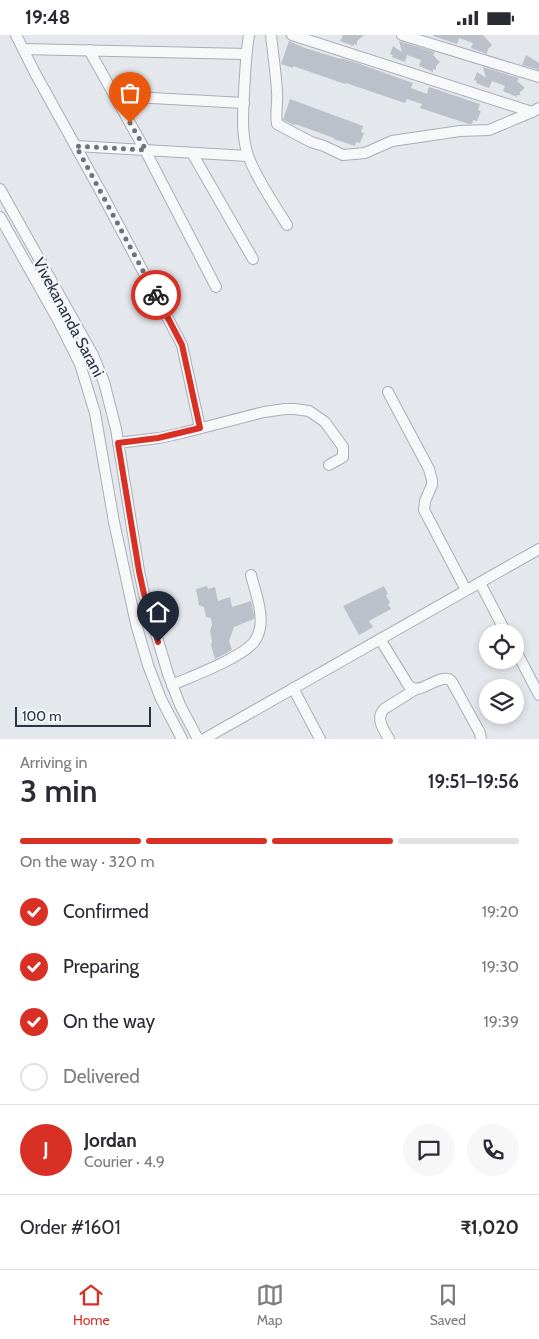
<!DOCTYPE html>
<html lang="en">
<head>
<meta charset="utf-8">
<style>
	:root { --surface:#fff; --page:#f7f7f7; --text:#2b2b33; --muted:#7c7c81; --line:#e1e1e2; --accent:#d93025 }
	body { margin:0; font-family:Cabin,sans-serif; background:var(--page); color:var(--text); height:100vh; display:flex; flex-direction:column; font-size:19px; white-space:nowrap }
	* { box-sizing:border-box; margin:0 }
	p { font-size:16px; color:var(--muted) }
	.icon { flex:none; width:28px; height:28px; fill:none; stroke:currentColor; stroke-width:2; stroke-linecap:round; stroke-linejoin:round }
	.map { position:relative; height:704px; overflow:hidden }
	.drawer { display:flex; flex-direction:column; background:var(--surface); flex:1 }
	.drawer>* { flex:none }
	.fabs { position:absolute; left:479px; top:589px; display:grid; gap:10px }
	.fabs a { display:grid; place-items:center; width:45px; height:45px; border-radius:50%; background:var(--surface); box-shadow:0 2px 8px #0003; font-size:25px }
	.scale { position:absolute; left:15px; bottom:12px; width:136px; box-sizing:border-box; padding-left:5px; border:2px solid #2b3445; border-top:0; font-size:14px; line-height:18px; white-space:nowrap; color:#2b3445; -webkit-text-stroke:4px #f4f6f9; paint-order:stroke }
	.pin { position:absolute; display:grid; place-items:center; width:42px; height:42px; color:#fff; margin:-51px -21px; border-radius:50% 50% 50% 0; rotate:-45deg; box-shadow:0 0 5px #0007 }
	.pin .icon { rotate:45deg }
	.courier { position:absolute; display:grid; place-items:center; width:50px; height:50px; margin:-25px; border:4px solid #d93025; border-radius:50%; background:#fff; color:#222; box-shadow:0 1px 6px #0007 }
	.head em { font-style:normal; font-weight:600 }
	.head div { display:flex; flex-direction:column-reverse }
	.head { display:flex; align-items:center; justify-content:space-between; height:85px; padding:0 20px }
	h1 { font-size:32px; font-weight:600; line-height:38px }
	.bar { display:grid; grid-template-columns:repeat(4,1fr); gap:8px 5px; align-content:center; height:60px; padding:0 20px }
	.bar i { height:6px; border-radius:4px; background:var(--line) }
	.bar .on { background:var(--accent) }
	.bar p { grid-column:span 4 }
	.line { display:flex; align-items:center; gap:12px; padding:0 20px; border-top:1px solid var(--line) }
	.line div { flex:1 }
	.round { display:grid; place-items:center; flex:none; width:52px; height:52px; border-radius:26px; background:var(--page) }
	ol { padding:0 20px; list-style:none }
	li { display:flex; align-items:center; gap:15px; height:55px }
	li p { margin-inline-start:auto }
	li .icon { padding:5px; border-radius:50%; background:var(--accent); color:#fff; stroke-width:4 }
	li:last-child { color:var(--muted) }
	li i { width:28px; height:28px; border:2px solid var(--line); border-radius:50% }
	.status { display:flex; justify-content:space-between; align-items:center; height:35px; padding:0 25px; background:var(--surface); direction:ltr }
	.status svg { height:14px; fill:currentColor }
	.menu { display:flex; justify-content:space-around; align-items:center; height:70px; border-top:1px solid var(--line); background:var(--surface); font-size:14px; color:var(--muted) }
	.menu a { display:grid; justify-items:center; gap:2px }
	.menu .on { color:var(--accent) }
	.map>svg:first-child { display:block }
	.building { fill:#bbc0ca }
	.lines { fill:none; stroke-linecap:round; stroke-linejoin:round }
	.minor-casing { stroke:#a9aeb7; stroke-width:12 }
	.minor { stroke:#f7f8fa; stroke-width:10 }
	.done { stroke:#6c737f; stroke-width:5; stroke-dasharray:0 9 }
	.route { stroke:#d93025; stroke-width:6 }
	.labels { text-anchor:middle; stroke-width:4.5; stroke-linejoin:round; paint-order:stroke }
	.street-label { font-size:16px; fill:#2b3445; stroke:#f4f6f9 }
</style>
</head>
<body>
<div class="status"><b>19:48</b><svg viewBox="0 0 49 12"><path d="M0 12V9h3v3zM5 12V6h3v6zM10 12V3h3v9zM15 12V0h3v12zM26 1h20v11H26zM47 4h2v5h-2z"/></svg></div>
<div class="map">
<svg width="539" height="704" viewBox="0 0 539 704">
	<rect width="100%" height="100%" fill="#e4e7ec"/>
	<!-- building -->
	<g class="building">
		<path d="M 343,0 L 364,0 L 357,6 L 357,10 L 354,9 L 354,11 L 340,6 Z"/>
		<path d="M 433,0 L 483,0 L 492,10 L 488,14 L 487,19 L 471,13 L 473,8 L 459,3 L 457,9 L 433,1 Z"/>
		<path d="M 289,6 L 305,13 L 341,24 L 341,23 L 357,28 L 413,48 L 411,53 L 427,59 L 429,52 L 480,69 L 478,75 L 481,76 L 477,86 L 473,85 L 472,89 L 469,89 L 420,73 L 422,69 L 407,64 L 405,68 L 346,48 L 345,49 L 293,31 L 293,33 L 281,29 Z"/>
		<path d="M 399,6 L 435,17 L 433,20 L 440,27 L 436,31 L 436,35 L 433,34 L 433,37 L 419,31 L 421,25 L 407,20 L 405,27 L 392,22 L 393,20 L 390,19 L 393,11 L 402,17 Z"/>
		<path d="M 526,20 L 539,28 L 539,35 L 522,30 Z"/>
		<path d="M 483,32 L 519,43 L 517,46 L 525,53 L 520,57 L 520,60 L 517,60 L 517,62 L 503,56 L 505,51 L 492,46 L 489,53 L 476,48 L 477,46 L 474,45 L 477,37 L 486,43 Z"/>
		<path d="M 290,64 L 363,91 L 361,97 L 364,98 L 360,108 L 356,107 L 355,111 L 334,104 L 334,103 L 295,89 L 294,90 L 283,85 Z"/>
		<path d="M 207,551 L 208,554 L 215,552 L 218,566 L 230,562 L 232,572 L 251,566 L 254,580 L 254,584 L 234,592 L 229,606 L 232,615 L 215,624 L 211,610 L 212,606 L 210,596 L 212,590 L 211,583 L 206,582 L 204,572 L 199,570 L 196,554 Z"/>
		<path d="M 384,551 L 388,559 L 386,560 L 390,568 L 388,569 L 391,574 L 369,586 L 373,592 L 359,600 L 343,571 Z"/>
	</g>
	<g class="lines">
		<!-- minor casing -->
		<g class="minor-casing">
			<g id="minor">
				<path d="M 16,0 L 35,38 L 102,159 L 182,310 L 200,393"/>
				<path d="M 249,0 C 246,19 245,38 244,58 C 243,79 241,103 249,123 C 257,145 275,170 287,190"/>
				<path d="M 271,0 C 273,19 276,38 277,57 C 278,68 275,78 277,89 L 311,107 L 324,111 L 343,120 L 365,118 L 392,106 L 460,96 L 489,95 L 532,77 L 539,73"/>
				<path d="M 292,0 L 532,77"/>
				<path d="M 402,0 L 539,42"/>
				<path d="M 23,14 L 246,19"/>
				<path d="M 89,15 L 145,115 L 216,252"/>
				<path d="M 115,61 L 244,68"/>
				<path d="M 76,111 L 248,121"/>
				<path d="M 192,118 L 253,224"/>
				<path d="M 0,154 L 93,320 L 104,347 L 116,394 L 139,536 L 144,559 L 168,639 L 180,670 L 198,704"/>
				<path d="M 0,182 L 58,285 L 80,329 L 95,378 L 114,487 L 136,589 L 148,630 L 161,664 L 182,704"/>
				<path d="M 388,357 L 429,434 L 432,445 L 432,450 L 425,466 L 424,475 L 466,555"/>
				<path d="M 118,408 L 159,403 L 182,398 L 264,377 L 285,374 L 294,374 L 309,376 L 325,387 L 343,412 L 343,422 L 329,430"/>
				<path d="M 480,548 L 506,598"/>
				<path d="M 380,604 L 407,648 C 408,650 411,653 413,653 C 423,657 437,641 449,644 L 452,647 L 480,698 L 481,704"/>
				<path d="M 515,614 L 539,660"/>
				<path d="M 172,650 C 193,641 241,623 254,607 C 257,603 259,598 260,593 C 263,576 255,556 251,540"/>
				<path d="M 293,653 L 320,704"/>
				<path d="M 204,704 L 539,514"/>
				<path d="M 389,704 C 384,695 375,684 384,674 L 416,654"/>
			</g>
		</g>
		<!-- minor -->
		<use href="#minor" class="minor"/>
	</g>
	<g class="lines">
		<!-- done -->
		<path class="done" d="M 130,88 L 146,115 L 76,111 L 156,260"/>
		<!-- route -->
		<path class="route" d="M 156,260 L 182,310 L 200,393 L 158,403 L 118,408 L 139,536 L 144,559 L 158,607"/>
	</g>
	<g class="labels">
		<!-- street labels -->
		<g class="street-label">
			<text transform="translate(69 282) rotate(62)" y="6">Vivekananda Sarani</text>
		</g>
	</g>
</svg>
<div class="fabs">
<a><svg class="icon" aria-label="locate" viewBox="0 0 24 24"><circle cx="12" cy="12" r="6"/><path d="M12 2v4M12 18v4M2 12h4M18 12h4"/></svg></a>
<a><svg class="icon" aria-label="layers" viewBox="0 0 24 24"><path d="M12 4l9 5-9 5-9-5zM3 14l9 5 9-5"/></svg></a>
</div>
<div class="scale">100 m</div>
<div class="pin" style="left:130px;top:88px;background:#ea580c"><svg class="icon" aria-label="bag" viewBox="0 0 24 24"><path d="M5 8h14l-1 12H6zM9 8a3 3 0 0 1 6 0"/></svg></div>
<div class="pin" style="left:158px;top:607px;background:#1f2937"><svg class="icon" aria-label="home" viewBox="0 0 24 24"><path d="M3 11l9-7 9 7M6 9v11h12V9"/></svg></div>
<div class="courier" style="left:156px;top:260px"><svg class="icon" aria-label="bike" viewBox="0 0 24 24"><circle cx="6" cy="16" r="4"/><circle cx="18" cy="16" r="4"/><path d="M6 16l4-8h5l3 8M10 8l3 8H6M13 5h3"/></svg></div>
</div>
<section class="drawer">
<div class="head"><div><h1>3 min</h1><p>Arriving in</p></div><em>19:51–19:56</em></div>
<div class="bar"><i class="on"></i><i class="on"></i><i class="on"></i><i></i><p>On the way · 320 m</p></div>
<ol>
<li><svg class="icon" aria-label="check" viewBox="0 0 24 24"><path d="M5 12l5 5 9-10"/></svg>Confirmed<p>19:20</p></li>
<li><svg class="icon" aria-label="check" viewBox="0 0 24 24"><path d="M5 12l5 5 9-10"/></svg>Preparing<p>19:30</p></li>
<li><svg class="icon" aria-label="check" viewBox="0 0 24 24"><path d="M5 12l5 5 9-10"/></svg>On the way<p>19:39</p></li>
<li><i></i>Delivered</li>
</ol>
<div class="line" style="height:90px"><b class="round" style="background:var(--accent);color:#fff">J</b><div><b>Jordan</b><p>Courier · 4.9</p></div><a class="round"><svg class="icon" aria-label="chat" viewBox="0 0 24 24"><path d="M4 5h16v11H9l-5 4z"/></svg></a><a class="round"><svg class="icon" aria-label="phone" viewBox="0 0 24 24"><path d="M5 4h4l2 5-3 2q2 4 5 5l2-3 5 2v4C11 20 4 13 5 4z"/></svg></a></div>
<div class="line" style="height:65px"><div>Order #1601</div><b>₹1,020</b></div>
</section>
<nav class="menu">
<a class="on"><svg class="icon" aria-label="home" viewBox="0 0 24 24"><path d="M3 11l9-7 9 7M6 9v11h12V9"/></svg>Home</a>
<a><svg class="icon" aria-label="map" viewBox="0 0 24 24"><path d="M3 6l6-2 6 2 6-2v14l-6 2-6-2-6 2zM9 4v14M15 6v14"/></svg>Map</a>
<a><svg class="icon" aria-label="saved" viewBox="0 0 24 24"><path d="M7 4h10v16l-5-4-5 4z"/></svg>Saved</a>
</nav>
</body>
</html>
